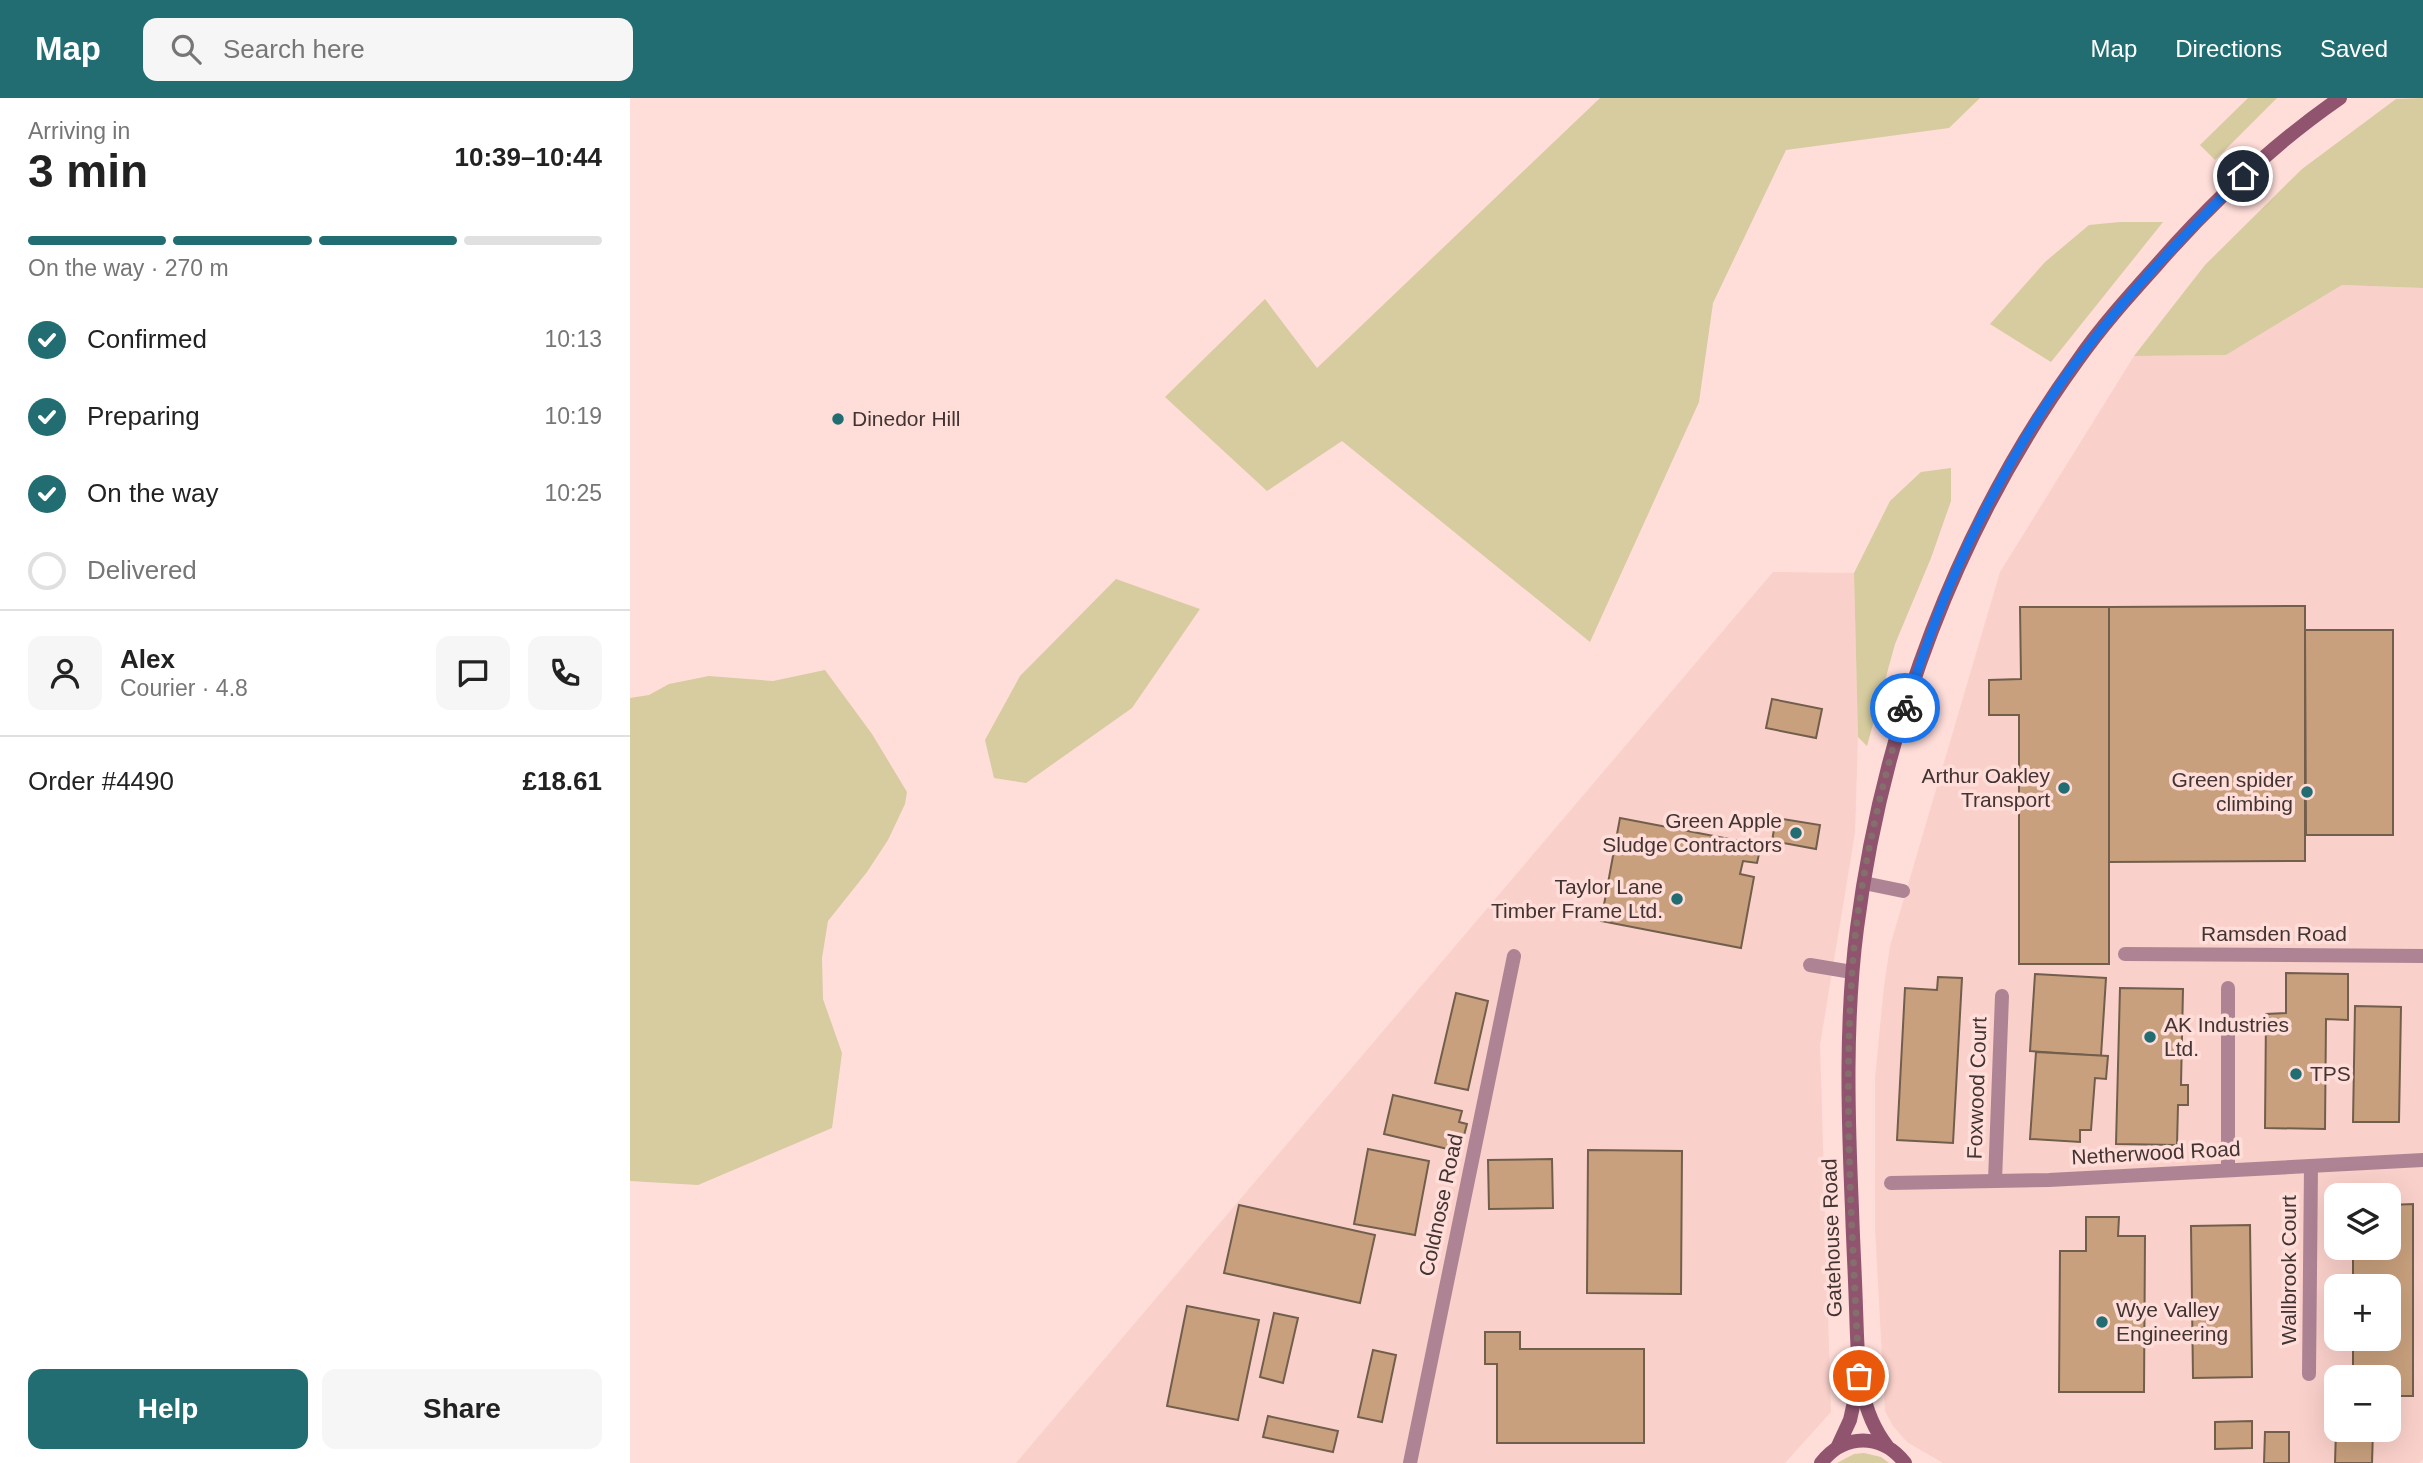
<!DOCTYPE html>
<html lang="en">
<head>
<meta charset="utf-8">
<style>
	:root { --surface:#fff; --page:#f6f6f6; --text:#222; --muted:#767676; --line:#e0e0e0; --accent:#216d71 }
	body { margin:0; font-family:Helvetica,sans-serif; background:var(--page); color:var(--text); height:100vh; display:flex; flex-direction:column; font-size:26px; white-space:nowrap }
	* { box-sizing:border-box; margin:0 }
	p { font-size:23px; color:var(--muted) }
	.icon { flex:none; width:38px; height:38px; fill:none; stroke:currentColor; stroke-width:2; stroke-linecap:round; stroke-linejoin:round }
	.map { position:relative; flex:1; overflow:hidden }
	.panel { display:flex; flex-direction:column; background:var(--surface); width:630px }
	.panel>* { flex:none }
	.tools { position:absolute; left:1694px; top:1085px; display:grid; gap:14px }
	.tools a { display:grid; place-items:center; width:77px; height:77px; border-radius:14px; background:var(--surface); box-shadow:0 7px 28px #0002; font-size:35px }
	.pin { position:absolute; display:grid; place-items:center; width:60px; height:60px; color:#fff; margin:-30px; border:4px solid #fff; border-radius:50%; box-shadow:0 2px 7px #0007 }
	.courier { position:absolute; display:grid; place-items:center; width:70px; height:70px; margin:-35px; border:5px solid #1a73e8; border-radius:50%; background:#fff; color:#222; box-shadow:0 2px 9px #0007 }
	.overview em { font-style:normal; font-weight:600 }
	.overview div { display:flex; flex-direction:column-reverse }
	.overview { display:flex; align-items:center; justify-content:space-between; height:119px; padding:0 28px }
	h1 { font-size:46px; font-weight:600; line-height:52px }
	.bar { display:grid; grid-template-columns:repeat(4,1fr); gap:10px 7px; align-content:center; height:84px; padding:0 28px }
	.bar i { height:9px; border-radius:5px; background:var(--line) }
	.bar .active { background:var(--accent) }
	.bar p { grid-column:span 4 }
	.line { display:flex; align-items:center; gap:18px; padding:0 28px; border-top:2px solid var(--line) }
	.line div { flex:1 }
	.round { display:grid; place-items:center; flex:none; width:74px; height:74px; border-radius:14px; background:var(--page) }
	ol { padding:0 28px; list-style:none }
	li { display:flex; align-items:center; gap:21px; height:77px }
	li p { margin-inline-start:auto }
	li .icon { padding:7px; border-radius:50%; background:var(--accent); color:#fff; stroke-width:4 }
	li:last-child { color:var(--muted) }
	li i { width:38px; height:38px; border:4px solid var(--line); border-radius:50% }
	.action { display:flex; gap:14px; margin-top:auto; padding:14px 28px }
	.action a { flex:1; height:80px; border-radius:14px; background:var(--accent); color:#fff; font-size:28px; font-weight:600; line-height:80px; text-align:center }
	.action a+a { background:var(--page); color:var(--text) }
	header { display:flex; align-items:center; gap:42px; box-sizing:border-box; height:98px; padding:0 35px; background:var(--accent); color:#fff }
	header strong { font-size:33px }
	nav { display:flex; gap:38px; margin-inline-start:auto; font-size:24px }
	.search { width:490px; height:63px; background:var(--page); display:flex; align-items:center; gap:18px; box-sizing:border-box; padding:0 24px; border-radius:14px; color:var(--muted); font-size:26px }
	main { display:flex; flex:1; min-height:0 }
	.map>svg:first-child { display:block }
	.built { fill:#fad0ca; fill-rule:evenodd }
	.green { fill:#d6cc9f }
	.building { fill:#c8a07d; stroke:#725e4c; stroke-width:2 }
	.lines { fill:none; stroke-linecap:round; stroke-linejoin:round }
	.street { stroke:#ae8495; stroke-width:14 }
	.secondary { stroke:#90546f; stroke-width:14 }
	.done { stroke:#846f6c; stroke-width:7; stroke-dasharray:0 12.6 }
	.route { stroke:#1a73e8; stroke-width:9 }
	.poi-dot { fill:#216d71; stroke:#ffddd9; stroke-width:2.5 }
	.labels { text-anchor:middle; stroke-width:7; stroke-linejoin:round; paint-order:stroke }
	.poi-label { font-size:21px; fill:#413432; stroke:#ffddd9; text-anchor:start }
	.street-label { font-size:21px; fill:#413432; stroke:#ffddd9 }
</style>
</head>
<body>
<header>
<strong>Map</strong>
<div class="search"><svg class="icon" aria-label="search" viewBox="0 0 24 24"><circle cx="10" cy="10" r="6"/><path d="M15 15l6 6"/></svg>Search here</div>
<nav><a>Map</a><a>Directions</a><a>Saved</a></nav>
</header>
<main>
<section class="panel">
<div class="overview"><div><h1>3 min</h1><p>Arriving in</p></div><em>10:39–10:44</em></div>
<div class="bar"><i class="active"></i><i class="active"></i><i class="active"></i><i></i><p>On the way · 270 m</p></div>
<ol>
<li><svg class="icon" aria-label="check" viewBox="0 0 24 24"><path d="M5 12l5 5 9-10"/></svg>Confirmed<p>10:13</p></li>
<li><svg class="icon" aria-label="check" viewBox="0 0 24 24"><path d="M5 12l5 5 9-10"/></svg>Preparing<p>10:19</p></li>
<li><svg class="icon" aria-label="check" viewBox="0 0 24 24"><path d="M5 12l5 5 9-10"/></svg>On the way<p>10:25</p></li>
<li><i></i>Delivered</li>
</ol>
<div class="line" style="height:126px"><a class="round"><svg class="icon" aria-label="person" viewBox="0 0 24 24"><circle cx="12" cy="8" r="4"/><path d="M4 21q1-7 8-7t8 7"/></svg></a><div><b>Alex</b><p>Courier · 4.8</p></div><a class="round"><svg class="icon" aria-label="chat" viewBox="0 0 24 24"><path d="M4 5h16v11H9l-5 4z"/></svg></a><a class="round"><svg class="icon" aria-label="phone" viewBox="0 0 24 24"><path d="M5 4h4l2 5-3 2q2 4 5 5l2-3 5 2v4C11 20 4 13 5 4z"/></svg></a></div>
<div class="line" style="height:91px"><div>Order #4490</div><b>£18.61</b></div>
<div class="action"><a>Help</a><a>Share</a></div>
</section>
<div class="map">
<svg width="1793" height="1365" viewBox="0 0 1793 1365">
	<rect width="100%" height="100%" fill="#ffddd9"/>
	<!-- built -->
	<g class="built">
		<path d="M 1712,187 L 1793,190 L 1793,1361 L 1789,1365 L 1313,1365 L 1277,1344 L 1263,1328 L 1255,1313 L 1245,1131 L 1245,980 L 1254,888 L 1260,848 L 1370,474 L 1504,258 L 1596,257 ZM 1706,1097 L 1759,1097 L 1759,1150 L 1706,1150 ZM 1706,1188 L 1759,1188 L 1759,1241 L 1706,1241 ZM 1706,1279 L 1759,1279 L 1759,1332 L 1706,1332 Z"/>
		<path d="M 1143,474 L 1224,475 L 1228,639 L 1225,735 L 1190,947 L 1201,1314 L 1155,1365 L 386,1365 Z"/>
	</g>
	<!-- green -->
	<g class="green">
		<path d="M 970,0 L 1350,0 L 1319,30 L 1156,52 L 1083,205 L 1069,304 L 960,544 L 712,343 L 637,393 L 535,299 L 635,201 L 687,270 Z"/>
		<path d="M 1618,0 L 1647,0 L 1585,62 L 1570,47 Z"/>
		<path d="M 1793,0 L 1793,190 L 1712,187 L 1596,257 L 1504,258 L 1575,167 L 1672,71 L 1766,1 Z"/>
		<path d="M 1490,124 L 1533,124 L 1421,264 L 1360,226 L 1415,164 L 1459,127 Z"/>
		<path d="M 1321,370 L 1321,403 L 1301,460 L 1265,546 L 1237,648 L 1228,639 L 1224,475 L 1260,403 L 1291,374 Z"/>
		<path d="M 486,481 L 570,511 L 502,610 L 396,685 L 364,680 L 355,642 L 390,578 Z"/>
		<path d="M 195,572 L 242,636 L 277,694 L 275,706 L 258,742 L 237,774 L 198,823 L 192,860 L 193,901 L 212,955 L 202,1030 L 68,1087 L 0,1083 L 0,600 L 19,597 L 39,586 L 79,578 L 143,583 Z"/>
		<path d="M 1234,1355 L 1251,1359 L 1259,1365 L 1207,1365 L 1224,1356 Z"/>
	</g>
	<!-- building -->
	<g class="building">
		<path d="M 1675,508 L 1675,763 L 1479,764 L 1479,509 Z"/>
		<path d="M 1390,509 L 1479,509 L 1479,866 L 1389,866 L 1389,617 L 1359,617 L 1359,582 L 1391,581 Z"/>
		<path d="M 1675,532 L 1763,532 L 1763,737 L 1676,737 Z"/>
		<path d="M 1142,601 L 1192,611 L 1186,640 L 1136,630 Z"/>
		<path d="M 990,720 L 1131,747 L 1127,765 L 1113,763 L 1110,776 L 1124,779 L 1111,850 L 971,823 Z"/>
		<path d="M 1146,720 L 1190,727 L 1186,751 L 1142,743 Z"/>
		<path d="M 1656,875 L 1718,876 L 1718,922 L 1696,921 L 1695,1031 L 1635,1030 L 1636,916 L 1656,915 Z"/>
		<path d="M 1405,876 L 1476,880 L 1471,958 L 1400,953 Z"/>
		<path d="M 1308,879 L 1332,880 L 1323,1045 L 1267,1042 L 1275,890 L 1307,892 Z"/>
		<path d="M 1490,890 L 1553,891 L 1551,987 L 1558,987 L 1558,1007 L 1548,1007 L 1547,1047 L 1486,1046 Z"/>
		<path d="M 826,895 L 858,903 L 838,992 L 805,985 Z"/>
		<path d="M 1725,908 L 1771,909 L 1769,1024 L 1723,1024 Z"/>
		<path d="M 1406,954 L 1478,958 L 1476,981 L 1465,980 L 1461,1032 L 1450,1032 L 1450,1044 L 1400,1041 Z"/>
		<path d="M 763,997 L 832,1013 L 829,1024 L 837,1026 L 833,1041 L 825,1039 L 822,1052 L 754,1036 Z"/>
		<path d="M 738,1051 L 799,1063 L 785,1137 L 724,1126 Z"/>
		<path d="M 958,1052 L 1052,1053 L 1051,1196 L 957,1195 Z"/>
		<path d="M 922,1061 L 923,1110 L 859,1111 L 858,1062 Z"/>
		<path d="M 1783,1106 L 1783,1298 L 1759,1298 L 1759,1279 L 1723,1279 L 1723,1241 L 1759,1241 L 1759,1188 L 1723,1188 L 1723,1150 L 1759,1150 L 1759,1107 Z"/>
		<path d="M 609,1107 L 745,1137 L 730,1205 L 594,1175 Z"/>
		<path d="M 1456,1119 L 1489,1119 L 1488,1138 L 1515,1138 L 1514,1294 L 1429,1294 L 1430,1153 L 1456,1153 Z"/>
		<path d="M 1620,1127 L 1622,1279 L 1563,1280 L 1561,1128 Z"/>
		<path d="M 557,1208 L 629,1222 L 608,1322 L 537,1308 Z"/>
		<path d="M 644,1215 L 668,1220 L 653,1285 L 630,1279 Z"/>
		<path d="M 855,1234 L 890,1234 L 890,1251 L 1014,1251 L 1014,1345 L 867,1345 L 867,1266 L 855,1266 Z"/>
		<path d="M 743,1252 L 766,1257 L 752,1324 L 728,1319 Z"/>
		<path d="M 638,1318 L 708,1333 L 703,1354 L 633,1339 Z"/>
		<path d="M 1622,1323 L 1622,1350 L 1585,1351 L 1585,1324 Z"/>
		<path d="M 1706,1332 L 1743,1332 L 1742,1365 L 1705,1365 Z"/>
		<path d="M 1635,1334 L 1659,1334 L 1659,1365 L 1634,1365 Z"/>
	</g>
	<g class="lines">
		<!-- street -->
		<g class="street">
			<path d="M 1234,785 L 1273,793"/>
			<path d="M 1495,856 L 1793,858"/>
			<path d="M 1180,867 L 1222,874"/>
			<path d="M 1598,890 L 1598,1072"/>
			<path d="M 1365,1083 L 1372,898"/>
			<path d="M 1261,1085 L 1419,1082 L 1793,1062"/>
			<path d="M 1679,1276 L 1681,1068"/>
			<path d="M 780,1365 L 884,858"/>
		</g>
		<!-- secondary -->
		<g class="secondary">
			<path d="M 1208,1348 L 1220,1322 L 1228,1286"/>
			<path d="M 1257,1348 C 1226,1308 1228,1259 1226,1210 C 1225,1177 1223,1144 1222,1111 C 1218,1019 1215,923 1227,830 C 1253,628 1327,429 1448,262 C 1471,229 1498,199 1525,169 C 1580,106 1642,47 1710,0"/>
			<path d="M 1191,1365 C 1214,1335 1252,1335 1275,1365"/>
		</g>
	</g>
	<g class="lines">
		<!-- done -->
		<path class="done" d="M 1229,1278 C 1223,1144 1213,1009 1222,875 C 1226,808 1240,740 1256,676 C 1262,654 1267,631 1275,610"/>
		<!-- route -->
		<path class="route" d="M 1275,610 C 1290,566 1304,522 1323,480 C 1354,408 1402,322 1450,259 C 1499,194 1555,136 1613,78"/>
	</g>
	<!-- markers -->
	<g class="poi-dot">
		<circle cx="208" cy="321" r="7"/>
		<circle cx="1434" cy="690" r="7"/>
		<circle cx="1677" cy="694" r="7"/>
		<circle cx="1166" cy="735" r="7"/>
		<circle cx="1047" cy="801" r="7"/>
		<circle cx="1520" cy="939" r="7"/>
		<circle cx="1666" cy="976" r="7"/>
		<circle cx="1472" cy="1224" r="7"/>
	</g>
	<g class="labels">
		<!-- poi labels -->
		<g class="poi-label">
			<text x="222" y="328">Dinedor Hill</text>
			<text x="1420" y="685" text-anchor="end">Arthur Oakley<tspan x="1420" dy="24">Transport</tspan></text>
			<text x="1663" y="689" text-anchor="end">Green spider<tspan x="1663" dy="24">climbing</tspan></text>
			<text x="1152" y="730" text-anchor="end">Green Apple<tspan x="1152" dy="24">Sludge Contractors</tspan></text>
			<text x="1033" y="796" text-anchor="end">Taylor Lane<tspan x="1033" dy="24">Timber Frame Ltd.</tspan></text>
			<text x="1534" y="934">AK Industries<tspan x="1534" dy="24">Ltd.</tspan></text>
			<text x="1680" y="983">TPS</text>
			<text x="1486" y="1219">Wye Valley<tspan x="1486" dy="24">Engineering</tspan></text>
		</g>
		<!-- street labels -->
		<g class="street-label">
			<text x="1644" y="843">Ramsden Road</text>
			<text transform="translate(1347 990) rotate(-88)" y="7">Foxwood Court</text>
			<text transform="translate(1526 1055) rotate(-3)" y="7">Netherwood Road</text>
			<text transform="translate(811 1107) rotate(-78)" y="7">Coldnose Road</text>
			<text transform="translate(1202 1140) rotate(-92)" y="7">Gatehouse Road</text>
			<text transform="translate(1659 1172) rotate(-90)" y="7">Wallbrook Court</text>
		</g>
	</g>
</svg>
<div class="tools">
<a><svg class="icon" aria-label="layers" viewBox="0 0 24 24"><path d="M12 4l9 5-9 5-9-5zM3 14l9 5 9-5"/></svg></a>
<a>+</a>
<a>−</a>
</div>
<div class="pin" style="left:1229px;top:1278px;background:#ea580c"><svg class="icon" aria-label="bag" viewBox="0 0 24 24"><path d="M5 8h14l-1 12H6zM9 8a3 3 0 0 1 6 0"/></svg></div>
<div class="pin" style="left:1613px;top:78px;background:#1f2937"><svg class="icon" aria-label="home" viewBox="0 0 24 24"><path d="M3 11l9-7 9 7M6 9v11h12V9"/></svg></div>
<div class="courier" style="left:1275px;top:610px"><svg class="icon" aria-label="bike" viewBox="0 0 24 24"><circle cx="6" cy="16" r="4"/><circle cx="18" cy="16" r="4"/><path d="M6 16l4-8h5l3 8M10 8l3 8H6M13 5h3"/></svg></div>
</div>
</main>
</body>
</html>
